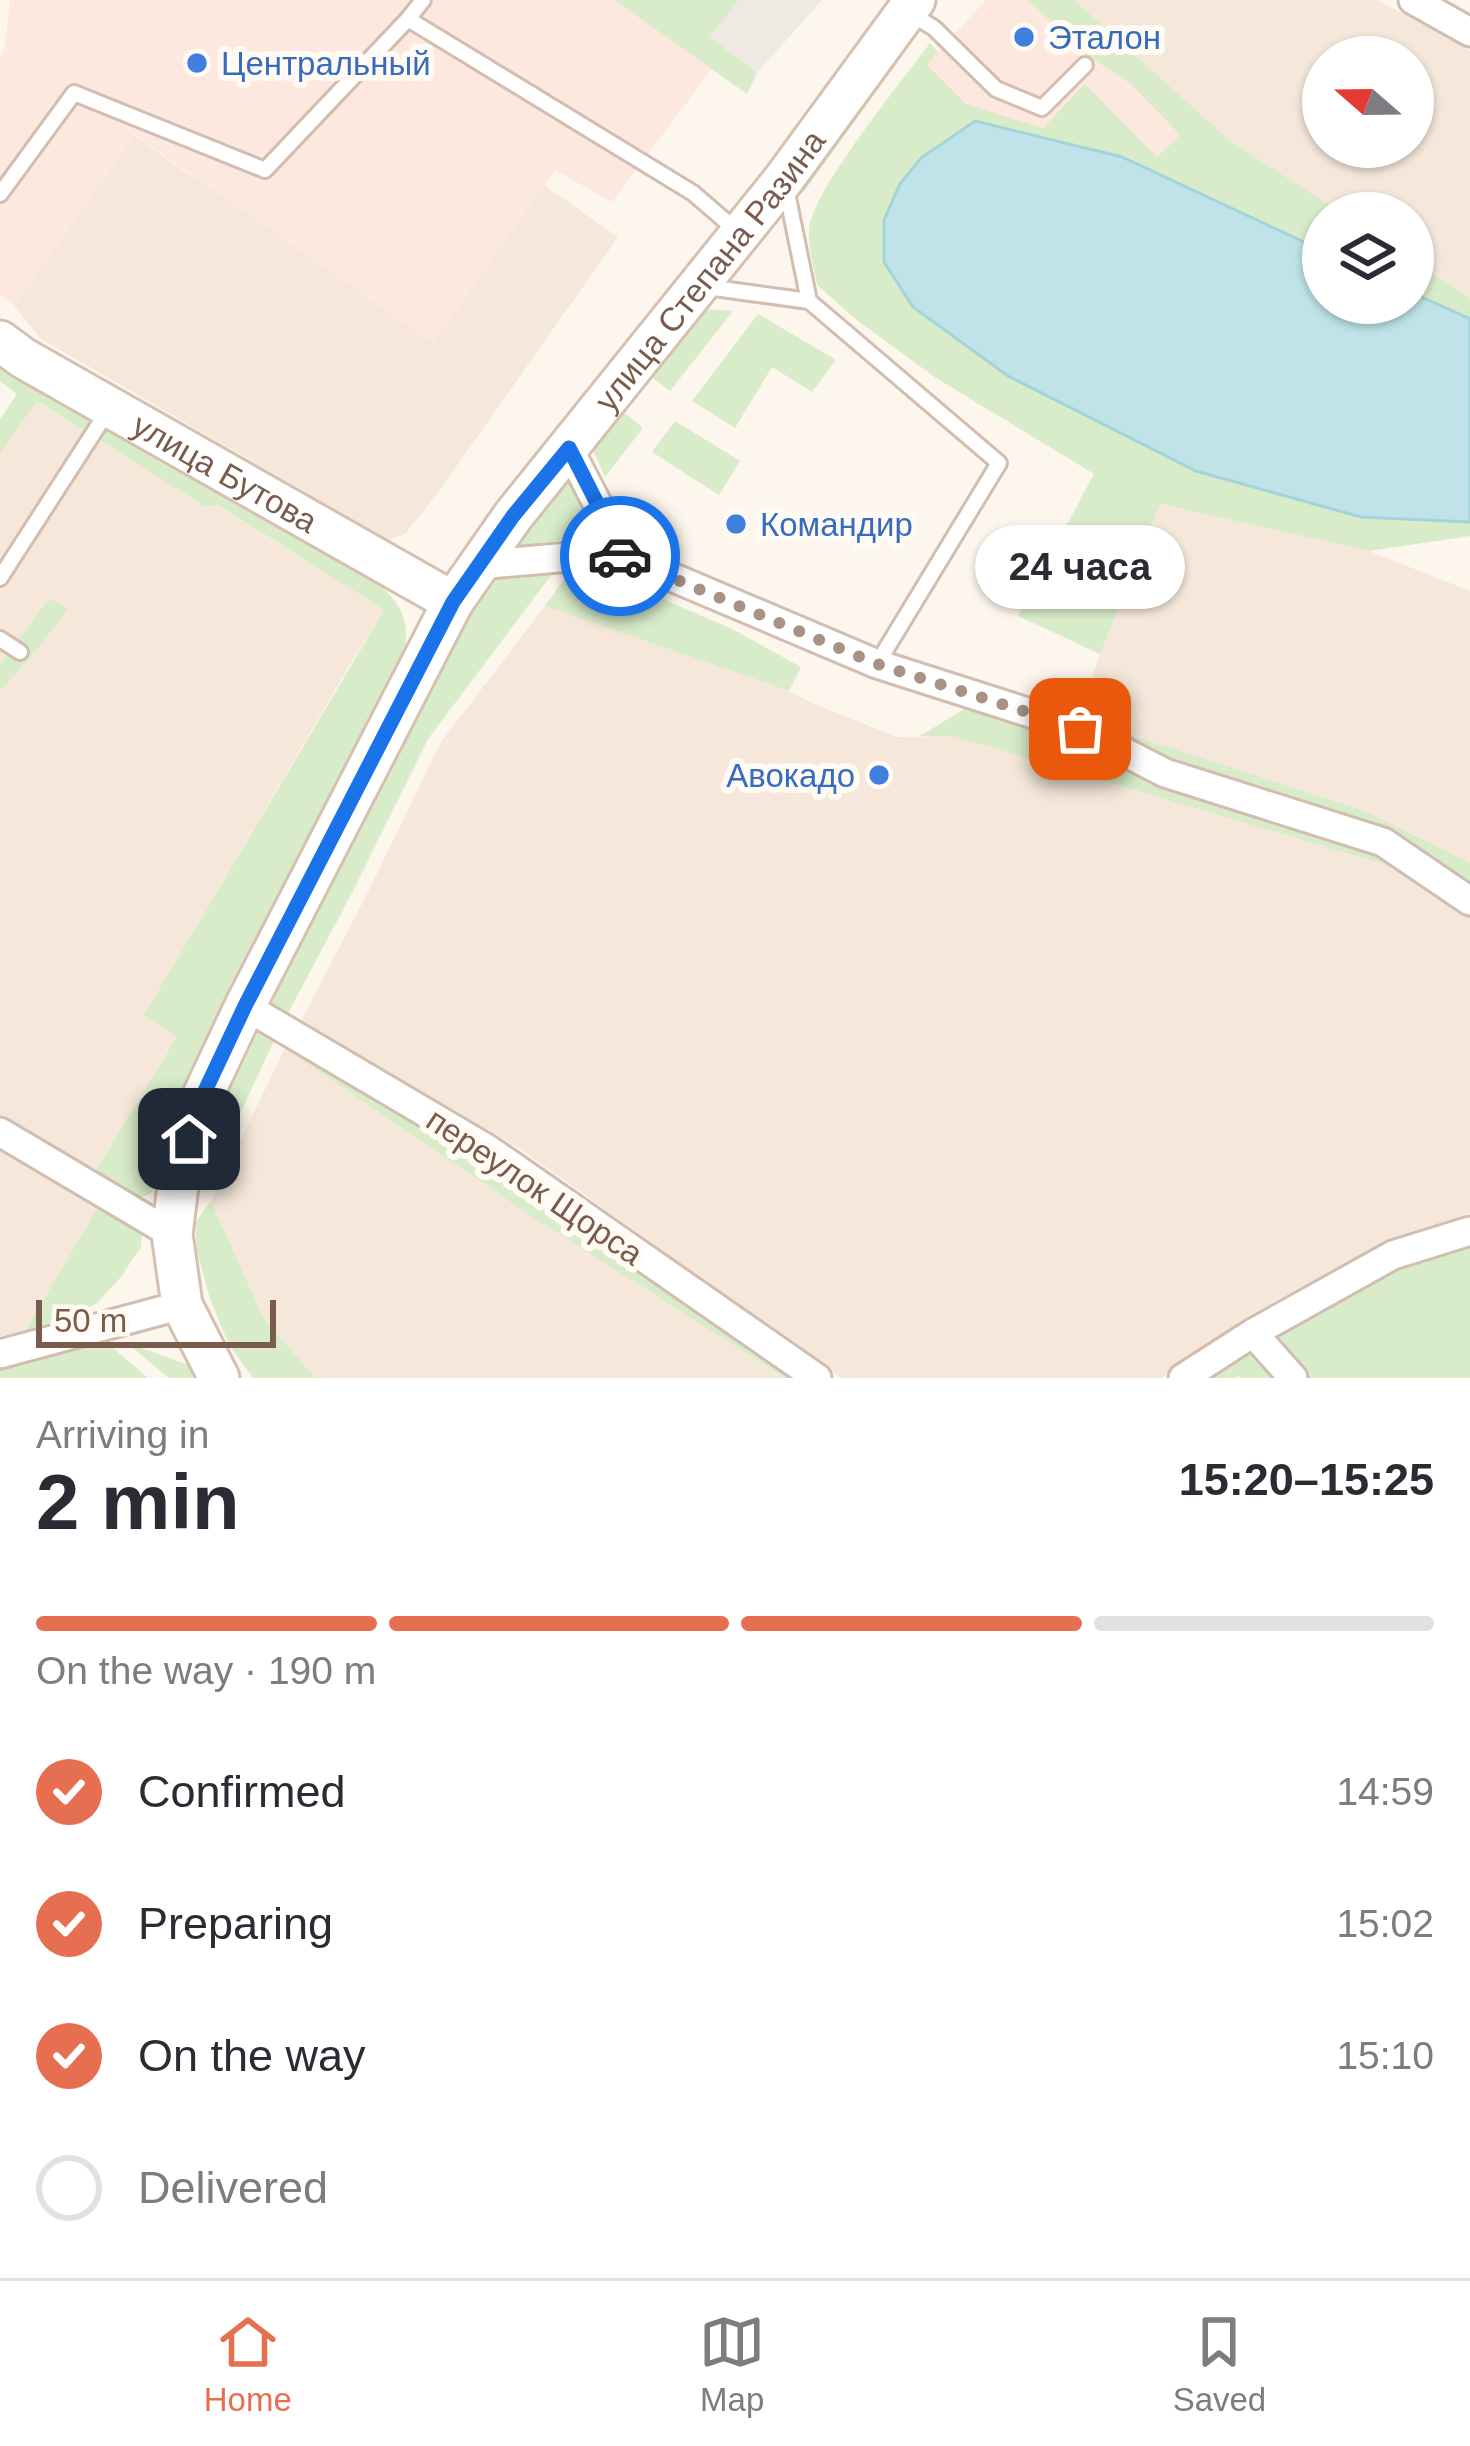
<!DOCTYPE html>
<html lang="en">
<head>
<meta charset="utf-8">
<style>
	:root { --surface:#fff; --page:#f7f7f7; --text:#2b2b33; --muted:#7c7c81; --line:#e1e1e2; --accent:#e76f51 }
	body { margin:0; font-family:Helvetica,sans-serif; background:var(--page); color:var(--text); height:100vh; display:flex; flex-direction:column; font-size:45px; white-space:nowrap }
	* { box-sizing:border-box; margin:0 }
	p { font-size:39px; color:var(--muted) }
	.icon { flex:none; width:66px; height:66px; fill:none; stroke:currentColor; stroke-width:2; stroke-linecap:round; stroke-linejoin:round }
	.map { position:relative; height:1378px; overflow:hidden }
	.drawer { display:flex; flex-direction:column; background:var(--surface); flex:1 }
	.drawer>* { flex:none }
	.needle { width:78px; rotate:290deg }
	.fabs { position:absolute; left:1302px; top:36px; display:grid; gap:24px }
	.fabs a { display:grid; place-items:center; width:132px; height:132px; border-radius:50%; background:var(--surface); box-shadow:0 3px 9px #0004; font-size:60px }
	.scale { position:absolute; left:36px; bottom:30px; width:240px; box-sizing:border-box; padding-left:12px; border:6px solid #7a5c4d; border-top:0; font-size:33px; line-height:42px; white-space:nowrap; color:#7a5c4d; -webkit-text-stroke:9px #fffaf3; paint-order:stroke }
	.pin { position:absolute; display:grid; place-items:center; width:102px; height:102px; color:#fff; margin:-51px; border-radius:24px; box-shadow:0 6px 18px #0006 }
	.courier { position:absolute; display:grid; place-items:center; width:120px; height:120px; margin:-60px; border:9px solid #1a73e8; border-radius:50%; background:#fff; color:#222; box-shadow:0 3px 15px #0007 }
	.bubble { position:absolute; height:84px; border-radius:42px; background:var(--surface); box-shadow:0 3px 9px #0004; font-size:39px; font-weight:700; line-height:84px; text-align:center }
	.overview em { font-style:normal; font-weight:700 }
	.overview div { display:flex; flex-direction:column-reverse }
	.overview { display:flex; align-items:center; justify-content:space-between; height:204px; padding:0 36px }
	h1 { font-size:78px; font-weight:700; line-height:90px }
	.bar { display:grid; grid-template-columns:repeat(4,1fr); gap:18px 12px; align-content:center; height:144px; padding:0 36px }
	.bar i { height:15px; border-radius:9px; background:var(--line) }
	.bar .active { background:var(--accent) }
	.bar p { grid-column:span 4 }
	ol { padding:0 36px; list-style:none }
	li { display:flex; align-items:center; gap:36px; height:132px }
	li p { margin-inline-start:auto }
	li .icon { padding:12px; border-radius:50%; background:var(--accent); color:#fff; stroke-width:4 }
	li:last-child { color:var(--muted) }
	li i { width:66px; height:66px; border:6px solid var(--line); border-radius:50% }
	.tabs { display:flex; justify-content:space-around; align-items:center; height:168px; border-top:3px solid var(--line); background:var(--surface); font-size:33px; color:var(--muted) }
	.tabs a { display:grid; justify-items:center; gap:6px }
	.tabs .active { color:var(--accent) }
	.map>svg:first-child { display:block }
	.residential { fill:#f5e8da; fill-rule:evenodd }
	.commercial { fill:#fde8e0 }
	.industrial { fill:#efe9e4 }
	.green { fill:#d8ecc9 }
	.water { fill:#bfe3e8; stroke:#a5d3da; stroke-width:3 }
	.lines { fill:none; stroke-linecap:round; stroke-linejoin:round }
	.lane-casing { stroke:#d1beb0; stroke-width:20 }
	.street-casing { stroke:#d1beb0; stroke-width:33 }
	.secondary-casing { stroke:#d6c0b0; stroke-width:45 }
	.lane { stroke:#fff; stroke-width:14 }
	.street { stroke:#fff; stroke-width:27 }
	.secondary { stroke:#fff; stroke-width:39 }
	.done { stroke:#a89285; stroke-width:12; stroke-dasharray:0 21.6 }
	.route { stroke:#1a73e8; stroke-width:15 }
	.shop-dot { fill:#3f7fe0; stroke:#fffaf3; stroke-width:4.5 }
	.labels { text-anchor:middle; stroke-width:12; stroke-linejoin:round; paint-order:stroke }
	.shop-label { font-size:33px; fill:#366cbe; stroke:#fffaf3; text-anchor:start }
	.street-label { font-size:33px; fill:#7a5c4d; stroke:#fffaf3 }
</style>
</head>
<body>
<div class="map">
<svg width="1470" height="1378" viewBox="0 0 1470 1378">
	<rect width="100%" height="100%" fill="#fdf6ec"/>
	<!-- residential -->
	<g class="residential">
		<path d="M 1074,0 L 1378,0 L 1470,51 L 1470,298 L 1413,261 L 1413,213 L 1341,213 L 1228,139 ZM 1323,57 L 1413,57 L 1413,147 L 1323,147 Z"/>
		<path d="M 134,135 L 184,171 L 289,235 L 533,201 L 544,185 L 618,237 L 437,494 L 405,534 L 388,540 L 41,339 L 14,306 Z"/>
		<path d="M 36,401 L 204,506 L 217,505 L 384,610 L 346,671 L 145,1015 L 177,1035 L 93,1175 L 0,1122 L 0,691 L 42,644 L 67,609 L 0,664 L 0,454 Z"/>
		<path d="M 1159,504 L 1369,551 L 1470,591 L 1470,863 L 1363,810 L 1078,718 L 1100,654 Z"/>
		<path d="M 545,606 L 789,691 L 812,703 L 897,737 L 952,736 L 1393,867 L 1470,912 L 1470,1213 L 1377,1248 L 1247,1316 L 1161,1378 L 841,1378 L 519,1148 L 300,1023 L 368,892 L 441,742 Z"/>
		<path d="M 285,1048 L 531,1216 L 785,1378 L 315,1378 L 263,1317 L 211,1201 Z"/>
		<path d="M 0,1147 L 98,1207 L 24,1333 L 0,1336 Z"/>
	</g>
	<!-- commercial -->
	<g class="commercial">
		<path d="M 10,0 L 614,0 L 712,69 L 612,202 L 555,170 L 433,344 L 135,135 L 14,306 L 0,295 L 0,57 L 4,51 Z"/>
		<path d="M 986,0 L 1074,0 L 1228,139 L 1185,186 L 1122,157 L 975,121 L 922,70 Z"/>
	</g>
	<!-- industrial -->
	<path class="industrial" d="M 739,0 L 822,0 L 757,73 L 710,37 Z"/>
	<!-- green -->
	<g class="green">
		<path d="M 614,0 L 739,0 L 710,37 L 757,73 L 747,94 Z"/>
		<path d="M 1028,0 L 1074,0 L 1228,139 L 1341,213 L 1323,213 L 1323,251 L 1122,157 L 1361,517 L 1470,522 L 1470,536 L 1369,551 L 1160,504 L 1100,654 L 1018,616 L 1094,474 L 936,378 L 858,321 L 817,285 C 814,268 808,247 809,230 C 812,190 903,80 930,43 L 938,52 L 927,65 L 966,104 L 1043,128 L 1085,84 L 1157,157 L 1180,135 L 1132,85 L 1083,52 Z"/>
		<path d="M 910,30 L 917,35 L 803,193 L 801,179 Z"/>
		<path d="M 1413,261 L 1470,298 L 1470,319 L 1413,293 Z"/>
		<path d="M 703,309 L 733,311 L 670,391 L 650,376 Z"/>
		<path d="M 758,314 L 836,360 L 812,392 L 772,367 L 735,428 L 692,401 Z"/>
		<path d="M 0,360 L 24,378 L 377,582 C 407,610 409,623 404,663 L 169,1177 L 148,1195 L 138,1198 L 93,1175 L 177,1036 L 144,1015 L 384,610 L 218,505 L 204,506 L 37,401 L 0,454 L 0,419 L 17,394 L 0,381 Z"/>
		<path d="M 622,411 L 643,428 L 605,477 L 592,448 Z"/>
		<path d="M 675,421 L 740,461 L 719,495 L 652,452 Z"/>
		<path d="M 566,478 L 586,514 L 573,538 L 510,548 Z"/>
		<path d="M 571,569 L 601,572 L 732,629 L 801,667 L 789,691 L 545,606 Z"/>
		<path d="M 555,570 L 428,739 L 353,891 L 287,1015 L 270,1007 L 460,617 L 488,581 Z"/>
		<path d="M 49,599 L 68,608 L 42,644 L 0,691 L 0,664 Z"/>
		<path d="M 969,706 L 1074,735 L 1377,851 L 1470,912 L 1393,867 L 952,736 L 920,736 Z"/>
		<path d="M 1078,718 L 1363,810 L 1470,863 L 1470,887 L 1170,762 Z"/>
		<path d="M 258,1032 L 274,1041 L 209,1180 L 198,1183 L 215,1123 Z"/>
		<path d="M 289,1042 L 495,1168 L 800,1378 L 785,1378 L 531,1216 L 285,1048 Z"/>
		<path d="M 0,1147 L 142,1227 L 141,1247 L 120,1278 L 98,1302 L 73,1318 L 24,1333 L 98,1207 Z"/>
		<path d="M 211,1201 L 263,1317 L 315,1378 L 253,1378 L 229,1345 L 210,1299 L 197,1251 L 195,1223 Z"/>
		<path d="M 1470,1239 L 1470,1378 L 1305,1378 L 1268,1335 L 1396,1262 Z"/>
		<path d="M 106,1342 L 148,1378 L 0,1378 L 0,1366 Z"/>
		<path d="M 126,1342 L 207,1372 L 211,1378 L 169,1378 Z"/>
		<path d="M 1252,1344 L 1282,1378 L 1241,1378 L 1238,1376 L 1234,1378 L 1199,1378 Z"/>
	</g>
	<!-- water -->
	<path class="water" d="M 975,121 L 1122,157 L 1323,251 L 1323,303 L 1413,303 L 1413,293 L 1470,319 L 1470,522 L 1361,517 L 1196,471 L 1008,376 L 913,307 L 884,262 L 884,220 L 900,184 L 921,158 Z"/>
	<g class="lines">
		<!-- lane casing -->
		<g class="lane-casing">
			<g id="lane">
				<path d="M 910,13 L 934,28 L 996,89 L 1042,108 L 1085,65"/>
				<path d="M 408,19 L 423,0"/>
				<path d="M 786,188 L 809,301"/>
				<path d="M 0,194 L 74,93 L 265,170 L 408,19 L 693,193 L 737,231"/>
				<path d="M 707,287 L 809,301 L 999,463 L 877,664"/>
				<path d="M 0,578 L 107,412"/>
				<path d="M 0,639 L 20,652"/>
			</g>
		</g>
		<!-- street casing -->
		<g class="street-casing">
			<g id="street">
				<path d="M 1413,0 L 1470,32"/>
				<path d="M 569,449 L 598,505 L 615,553"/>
				<path d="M 478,565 L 615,553 L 877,664 L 1080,729 L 1165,773 L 1383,842 L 1470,901"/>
				<path d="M 245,1006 L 489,1150 L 817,1378"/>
				<path d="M 0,1132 L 172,1234"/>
				<path d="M 1253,1333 L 1293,1378"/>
				<path d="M 0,1354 L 182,1305"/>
				<path d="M 1183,1378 L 1253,1333 L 1393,1255 L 1470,1231"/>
			</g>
		</g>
		<!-- secondary casing -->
		<g class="secondary-casing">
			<g id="secondary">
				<path id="s1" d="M 0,341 L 23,358 L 453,602"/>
				<path id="s2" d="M 219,1378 L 182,1305 L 172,1234 L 180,1170 L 197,1108 L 245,1006 L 453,602 L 513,516 L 784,179 L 915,0"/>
			</g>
		</g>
		<!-- lane -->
		<use href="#lane" class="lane"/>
		<!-- street -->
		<use href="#street" class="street"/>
		<!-- secondary -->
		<use href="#secondary" class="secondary"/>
	</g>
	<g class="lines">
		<!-- done -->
		<path class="done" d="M 620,556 L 877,664 L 1080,729"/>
		<!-- route -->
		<path class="route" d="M 189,1139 L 197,1108 L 245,1006 L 453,602 L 513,516 L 569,448 L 598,505 L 615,554 L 620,556"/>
	</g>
	<!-- markers -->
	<g class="shop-dot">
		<circle cx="1024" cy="37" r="12"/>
		<circle cx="197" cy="63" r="12"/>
		<circle cx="736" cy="524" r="12"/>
		<circle cx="879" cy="775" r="12"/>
	</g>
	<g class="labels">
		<!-- shop labels -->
		<g class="shop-label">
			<text x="1048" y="49">Эталон</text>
			<text x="221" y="75">Центральный</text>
			<text x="760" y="536">Командир</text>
			<text x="855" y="787" text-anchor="end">Авокадо</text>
		</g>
		<!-- street labels -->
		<g class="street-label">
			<text dy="12" stroke="none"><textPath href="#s2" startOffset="1269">улица Степана Разина</textPath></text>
			<text dy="12" stroke="none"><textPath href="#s1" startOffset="261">улица Бутова</textPath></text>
			<text transform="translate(535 1186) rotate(34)" y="12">переулок Щорса</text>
		</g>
	</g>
</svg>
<div class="fabs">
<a><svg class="needle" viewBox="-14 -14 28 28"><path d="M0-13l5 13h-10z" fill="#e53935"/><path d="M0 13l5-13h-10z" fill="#7c7c81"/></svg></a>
<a><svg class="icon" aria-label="layers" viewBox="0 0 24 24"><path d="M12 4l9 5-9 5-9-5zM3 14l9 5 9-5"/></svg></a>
</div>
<div class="scale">50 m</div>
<div class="pin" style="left:1080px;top:729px;background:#ea580c"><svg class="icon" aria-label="bag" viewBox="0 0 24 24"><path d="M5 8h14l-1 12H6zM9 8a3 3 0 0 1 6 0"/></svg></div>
<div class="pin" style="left:189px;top:1139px;background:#1f2937"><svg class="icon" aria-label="home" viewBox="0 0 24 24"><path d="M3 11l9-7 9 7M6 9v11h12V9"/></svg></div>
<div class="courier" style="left:620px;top:556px"><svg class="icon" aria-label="car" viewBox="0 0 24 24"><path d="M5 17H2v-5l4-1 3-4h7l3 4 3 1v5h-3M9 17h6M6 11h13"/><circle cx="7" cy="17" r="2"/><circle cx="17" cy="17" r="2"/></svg></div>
<div class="bubble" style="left:975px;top:525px;width:210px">24 часа</div>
</div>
<section class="drawer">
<div class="overview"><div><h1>2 min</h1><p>Arriving in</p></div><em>15:20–15:25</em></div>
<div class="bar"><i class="active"></i><i class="active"></i><i class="active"></i><i></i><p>On the way · 190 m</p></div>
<ol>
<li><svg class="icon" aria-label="check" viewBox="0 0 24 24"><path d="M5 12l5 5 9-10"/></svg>Confirmed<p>14:59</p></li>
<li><svg class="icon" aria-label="check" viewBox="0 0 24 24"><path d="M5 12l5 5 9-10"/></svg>Preparing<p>15:02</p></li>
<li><svg class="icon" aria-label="check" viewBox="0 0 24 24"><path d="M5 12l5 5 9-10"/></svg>On the way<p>15:10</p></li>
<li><i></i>Delivered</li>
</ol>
</section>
<nav class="tabs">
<a class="active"><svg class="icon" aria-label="home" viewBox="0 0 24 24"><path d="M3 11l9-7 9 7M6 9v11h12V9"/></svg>Home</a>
<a><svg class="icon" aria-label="map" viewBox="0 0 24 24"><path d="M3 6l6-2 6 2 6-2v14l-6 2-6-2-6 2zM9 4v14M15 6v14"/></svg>Map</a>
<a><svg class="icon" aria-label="saved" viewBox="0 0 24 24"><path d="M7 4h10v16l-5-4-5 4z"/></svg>Saved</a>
</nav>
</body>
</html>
